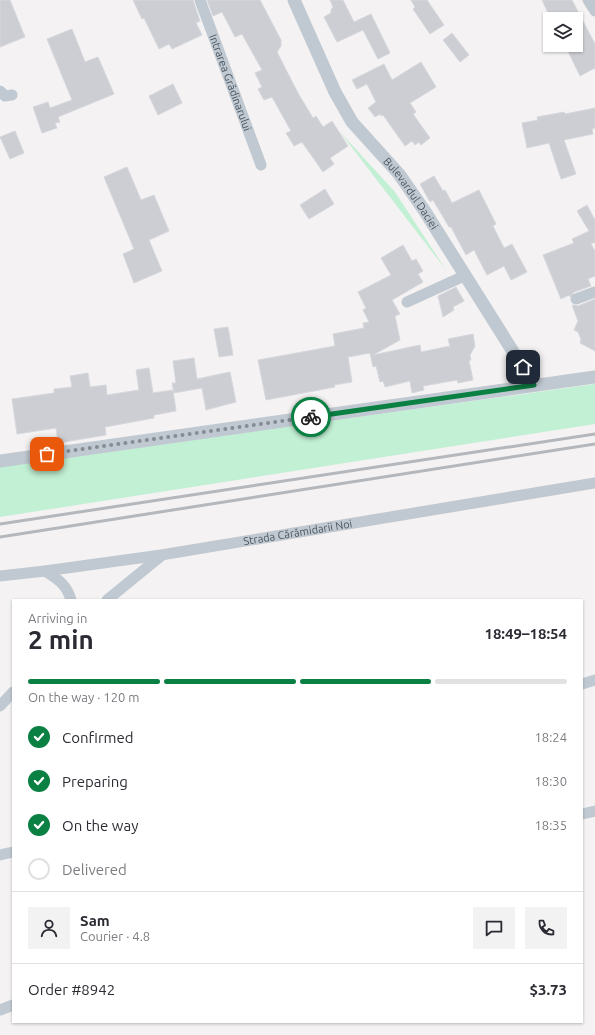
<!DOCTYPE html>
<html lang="en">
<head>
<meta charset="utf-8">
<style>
	:root { --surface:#fff; --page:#f2f2f3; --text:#2b2b33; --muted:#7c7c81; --line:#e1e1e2; --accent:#0b8043 }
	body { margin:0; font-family:Ubuntu,sans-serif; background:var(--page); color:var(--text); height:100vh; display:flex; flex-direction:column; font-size:15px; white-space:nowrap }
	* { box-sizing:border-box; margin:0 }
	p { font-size:13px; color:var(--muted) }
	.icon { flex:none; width:22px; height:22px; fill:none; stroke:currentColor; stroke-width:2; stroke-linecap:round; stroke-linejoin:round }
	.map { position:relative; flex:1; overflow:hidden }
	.sheet { position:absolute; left:12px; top:599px; width:571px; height:424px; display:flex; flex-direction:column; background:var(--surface); border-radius:0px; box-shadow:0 1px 3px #0004 }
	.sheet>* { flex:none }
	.tools { position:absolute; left:543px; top:12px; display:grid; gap:8px }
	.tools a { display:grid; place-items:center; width:40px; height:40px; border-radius:0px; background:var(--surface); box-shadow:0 1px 3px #0004; font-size:20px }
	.pin { position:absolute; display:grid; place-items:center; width:34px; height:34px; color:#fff; margin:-17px; border-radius:8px; box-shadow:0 2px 6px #0006 }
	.courier { position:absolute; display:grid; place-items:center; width:40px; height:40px; margin:-20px; border:3px solid #0b8043; border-radius:50%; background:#fff; color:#222; box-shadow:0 1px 5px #0007 }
	.headline em { font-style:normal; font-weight:700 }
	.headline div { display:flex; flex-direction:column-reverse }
	.headline { display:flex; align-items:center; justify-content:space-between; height:68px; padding:0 16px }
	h1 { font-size:26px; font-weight:700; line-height:30px }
	.bar { display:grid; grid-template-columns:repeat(4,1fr); gap:6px 4px; align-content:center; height:48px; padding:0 16px }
	.bar i { height:5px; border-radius:3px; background:var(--line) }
	.bar .on { background:var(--accent) }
	.bar p { grid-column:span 4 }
	.line { display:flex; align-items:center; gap:10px; padding:0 16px; border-top:1px solid var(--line) }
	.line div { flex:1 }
	.round { display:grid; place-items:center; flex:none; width:42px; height:42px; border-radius:0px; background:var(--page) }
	ol { padding:0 16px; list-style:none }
	li { display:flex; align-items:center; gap:12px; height:44px }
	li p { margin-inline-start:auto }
	li .icon { padding:4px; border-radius:50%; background:var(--accent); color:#fff; stroke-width:4 }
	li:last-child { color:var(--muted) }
	li i { width:22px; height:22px; border:2px solid var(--line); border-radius:50% }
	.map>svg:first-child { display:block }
	.green { fill:#c2f0d4 }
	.building { fill:#ccced4; stroke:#d6d8dd }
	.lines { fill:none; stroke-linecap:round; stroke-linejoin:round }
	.minor { stroke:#c0c9d1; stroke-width:11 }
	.tertiary { stroke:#c0c9d1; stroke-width:13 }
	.rail { stroke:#b4b7bc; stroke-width:3 }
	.done { stroke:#858c93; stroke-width:4; stroke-dasharray:0 7.2 }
	.route { stroke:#0b8043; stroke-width:5 }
	.labels { text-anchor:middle; stroke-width:3; stroke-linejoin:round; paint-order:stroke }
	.street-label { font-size:11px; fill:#495560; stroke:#fff }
</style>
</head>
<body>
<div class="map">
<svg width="595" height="1035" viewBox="0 0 595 1035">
	<rect width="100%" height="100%" fill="#f4f2f2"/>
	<!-- green -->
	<g class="green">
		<path d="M 340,132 L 395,192 L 446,270 Z"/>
		<path d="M 595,384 L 595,424 L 0,517 L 0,467 Z"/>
	</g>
	<!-- building -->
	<g class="building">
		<path d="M 0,0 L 10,0 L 25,37 L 0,47 Z"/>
		<path d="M 133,0 L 193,0 L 200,21 L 196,23 L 202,35 L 172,49 L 169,44 L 159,49 L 144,18 L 142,19 Z"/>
		<path d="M 207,0 L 260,0 L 281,40 L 281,46 L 277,52 L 298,93 L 313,118 L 316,116 L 323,127 L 332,121 L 348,146 L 330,158 L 334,164 L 323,172 L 302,142 L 294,146 L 286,133 L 291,131 L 272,97 L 264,100 L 258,89 L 262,87 L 255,73 L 262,70 L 242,34 L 235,37 L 222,12 L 213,16 Z"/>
		<path d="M 330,0 L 343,0 L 354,22 L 371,14 L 390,53 L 378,59 L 363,30 L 337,42 L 324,17 L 331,13 L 331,10 L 333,7 Z"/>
		<path d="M 411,0 L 427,0 L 444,25 L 430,34 L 413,9 L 415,7 Z"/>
		<path d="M 542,0 L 572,0 L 595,44 L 595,68 L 580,76 L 565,45 L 576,45 L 576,19 L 551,19 Z"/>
		<path d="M 72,29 L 85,62 L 98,57 L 114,94 L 58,117 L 60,122 L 55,123 L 57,128 L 42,133 L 33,107 L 48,102 L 50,108 L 72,100 L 47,39 Z"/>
		<path d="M 452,33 L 469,55 L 460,62 L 443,40 Z"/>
		<path d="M 421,62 L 436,87 L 410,103 L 416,112 L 413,114 L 430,138 L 421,145 L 419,142 L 415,145 L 412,141 L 405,146 L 383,115 L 381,116 L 380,114 L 375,117 L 368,108 L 376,102 L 367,84 L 357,89 L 352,80 L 384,64 L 392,80 Z"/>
		<path d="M 173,84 L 182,103 L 158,115 L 149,96 Z"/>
		<path d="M 595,108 L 595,128 L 592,129 L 593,134 L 564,140 L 576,174 L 561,179 L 549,143 L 527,148 L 522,123 L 538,120 L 537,117 L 564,112 L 565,114 Z"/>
		<path d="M 15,131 L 24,153 L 10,159 L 0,137 Z"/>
		<path d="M 127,167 L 141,200 L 154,195 L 169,231 L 149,240 L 162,271 L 134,283 L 123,254 L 134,249 L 104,177 Z"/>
		<path d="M 434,176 L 443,191 L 445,190 L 452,203 L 479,190 L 496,224 L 493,226 L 504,248 L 512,244 L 527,272 L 511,280 L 504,266 L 487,275 L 474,250 L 466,255 L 451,227 L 449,227 L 433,200 L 430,202 L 420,184 Z"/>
		<path d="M 325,189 L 334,204 L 309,219 L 300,205 Z"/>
		<path d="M 587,205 L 595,220 L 595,242 L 591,244 L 595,251 L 595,276 L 588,279 L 591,286 L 574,292 L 570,297 L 569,295 L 561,299 L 543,255 L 574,243 L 572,239 L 589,231 L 577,211 Z"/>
		<path d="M 403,245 L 412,261 L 416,259 L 423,271 L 418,274 L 423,282 L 392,300 L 400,314 L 395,316 L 400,340 L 373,355 L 420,345 L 421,352 L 450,346 L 448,339 L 473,334 L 475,346 L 470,355 L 471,360 L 469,361 L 473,380 L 458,383 L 457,380 L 423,386 L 424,390 L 412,393 L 410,381 L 385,387 L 383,381 L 380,382 L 376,366 L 373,367 L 370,353 L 348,357 L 352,382 L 334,385 L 335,387 L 266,400 L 258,360 L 335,346 L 333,334 L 364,328 L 363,323 L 369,322 L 363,310 L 366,308 L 358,292 L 391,275 L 381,258 Z"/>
		<path d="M 456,287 L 464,301 L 453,307 L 454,310 L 443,317 L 438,296 Z"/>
		<path d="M 595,299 L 595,351 L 580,343 L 581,339 L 578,332 L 574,330 L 578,321 L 572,305 L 578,306 Z"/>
		<path d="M 228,327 L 233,355 L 219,357 L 214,329 Z"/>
		<path d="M 194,358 L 197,379 L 230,372 L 236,402 L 206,410 L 202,388 L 174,393 L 172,383 L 176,383 L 173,361 Z"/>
		<path d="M 149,368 L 153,393 L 173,390 L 176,411 L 154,415 L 154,418 L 105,427 L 106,435 L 58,443 L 56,428 L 17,434 L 12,399 L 54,393 L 54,389 L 72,387 L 70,376 L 88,373 L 90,387 L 106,385 L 107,395 L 139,390 L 136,370 Z"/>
	</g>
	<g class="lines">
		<!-- minor -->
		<g class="minor">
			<path id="s1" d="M 200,0 L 261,165"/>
			<path d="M 588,0 L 595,11"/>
			<path d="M 0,91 L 5,96 L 12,95"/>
			<path d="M 576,299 L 595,292"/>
			<path d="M 407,302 L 464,276"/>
			<path d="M 45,571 C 58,579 67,585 71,600"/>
			<path id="s2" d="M 0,576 L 45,571 L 161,555 L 595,483"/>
			<path d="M 107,600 L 161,556"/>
			<path d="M 582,684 L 595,680"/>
			<path d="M 0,706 L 13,692"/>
			<path d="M 582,814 L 595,811"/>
			<path d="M 0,855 L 13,852"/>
			<path d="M 0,1010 L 13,1005"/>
		</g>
		<!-- tertiary -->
		<g class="tertiary">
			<path id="s3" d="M 294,0 L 335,92 L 352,122 L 399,174 L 424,210 L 534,385"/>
			<path d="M 0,461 L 595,377"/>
		</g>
		<!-- rail -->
		<g class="rail">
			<path d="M 0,524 L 595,434"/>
			<path d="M 0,537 L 595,444"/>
		</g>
	</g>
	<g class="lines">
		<!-- done -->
		<path class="done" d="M 47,454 L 311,417"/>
		<!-- route -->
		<path class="route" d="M 311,417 L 534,385 L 523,367"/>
	</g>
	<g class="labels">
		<!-- street labels -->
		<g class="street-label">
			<text dy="4" stroke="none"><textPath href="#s1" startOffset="88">Intrarea Grădinarului</textPath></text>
			<text dy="4" stroke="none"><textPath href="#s3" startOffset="228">Bulevardul Daciei</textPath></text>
			<text dy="4" stroke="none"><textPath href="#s2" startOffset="301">Strada Cărămidarii Noi</textPath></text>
		</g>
	</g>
</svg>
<div class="tools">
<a><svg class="icon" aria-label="layers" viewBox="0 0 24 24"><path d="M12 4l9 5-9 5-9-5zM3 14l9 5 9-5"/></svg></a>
</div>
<div class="pin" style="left:47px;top:454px;background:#ea580c"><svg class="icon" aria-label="bag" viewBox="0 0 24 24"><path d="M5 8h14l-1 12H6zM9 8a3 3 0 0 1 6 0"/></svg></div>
<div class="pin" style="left:523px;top:367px;background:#1f2937"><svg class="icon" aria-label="home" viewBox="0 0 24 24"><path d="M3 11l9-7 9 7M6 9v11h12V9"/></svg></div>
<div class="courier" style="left:311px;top:417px"><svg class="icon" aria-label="bike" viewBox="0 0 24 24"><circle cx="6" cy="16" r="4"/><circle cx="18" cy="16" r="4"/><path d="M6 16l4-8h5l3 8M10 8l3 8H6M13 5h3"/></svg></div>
<section class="sheet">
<div class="headline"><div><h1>2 min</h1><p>Arriving in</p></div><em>18:49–18:54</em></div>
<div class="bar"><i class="on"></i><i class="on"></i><i class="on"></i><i></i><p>On the way · 120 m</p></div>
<ol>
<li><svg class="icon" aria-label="check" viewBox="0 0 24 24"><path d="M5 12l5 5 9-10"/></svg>Confirmed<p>18:24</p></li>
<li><svg class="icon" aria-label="check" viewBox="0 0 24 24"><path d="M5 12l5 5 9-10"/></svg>Preparing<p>18:30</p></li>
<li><svg class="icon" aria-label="check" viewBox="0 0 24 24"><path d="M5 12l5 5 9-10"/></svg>On the way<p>18:35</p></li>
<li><i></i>Delivered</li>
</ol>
<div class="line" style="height:72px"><a class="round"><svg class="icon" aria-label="person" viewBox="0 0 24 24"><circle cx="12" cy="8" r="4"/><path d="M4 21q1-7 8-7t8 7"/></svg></a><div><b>Sam</b><p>Courier · 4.8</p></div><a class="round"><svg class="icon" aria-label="chat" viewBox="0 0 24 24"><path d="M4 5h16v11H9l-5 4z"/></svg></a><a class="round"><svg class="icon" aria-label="phone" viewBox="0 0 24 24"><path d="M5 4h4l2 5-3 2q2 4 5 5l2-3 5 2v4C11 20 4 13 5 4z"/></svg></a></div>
<div class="line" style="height:52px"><div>Order #8942</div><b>$3.73</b></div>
</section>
</div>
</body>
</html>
